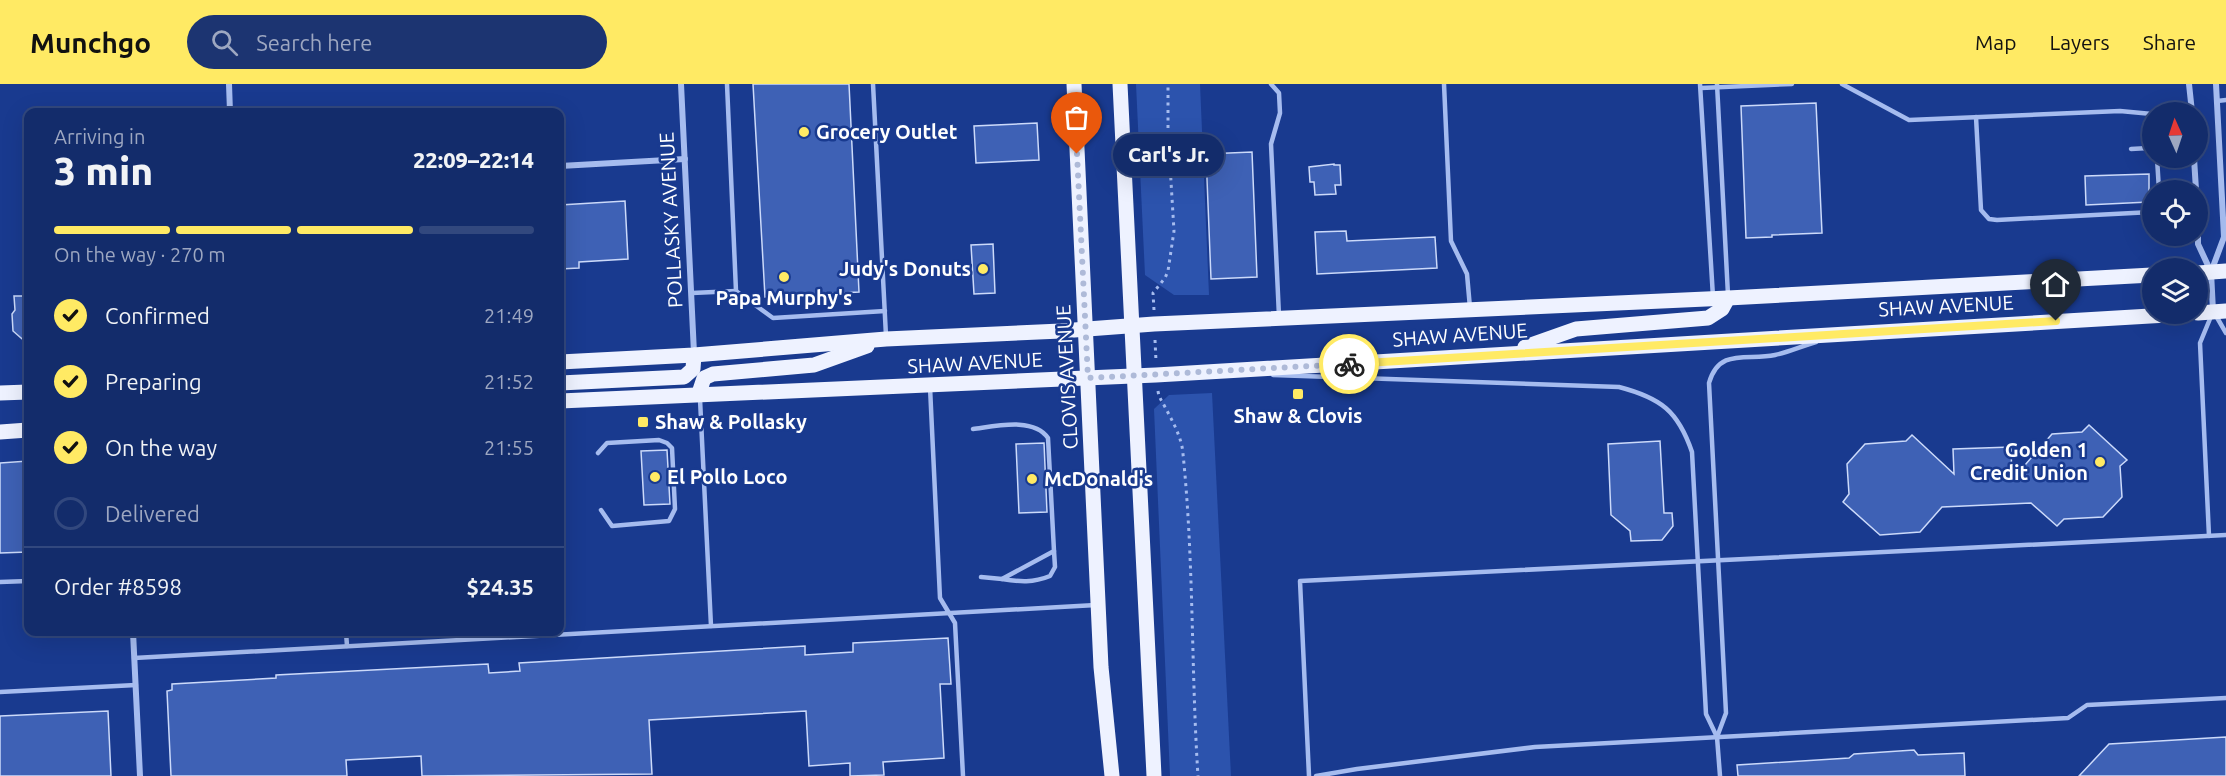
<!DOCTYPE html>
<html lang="en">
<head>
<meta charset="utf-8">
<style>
	:root { --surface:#132c6b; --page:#1c3471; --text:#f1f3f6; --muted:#9da7c1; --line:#32487e; --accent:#ffea64 }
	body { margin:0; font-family:Ubuntu,sans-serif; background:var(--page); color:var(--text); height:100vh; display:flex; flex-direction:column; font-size:22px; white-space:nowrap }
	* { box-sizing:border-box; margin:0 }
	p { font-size:20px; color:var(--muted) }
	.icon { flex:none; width:33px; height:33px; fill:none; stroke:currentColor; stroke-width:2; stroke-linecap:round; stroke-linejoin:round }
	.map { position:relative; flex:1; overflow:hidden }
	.details { position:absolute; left:24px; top:24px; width:540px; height:528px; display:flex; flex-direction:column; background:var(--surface); border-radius:12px; box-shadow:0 6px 24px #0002,0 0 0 2px var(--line) }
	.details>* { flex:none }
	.needle { width:39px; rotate:357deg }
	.controls { position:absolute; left:2142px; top:18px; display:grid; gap:12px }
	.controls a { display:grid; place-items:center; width:66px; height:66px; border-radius:50%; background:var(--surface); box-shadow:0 6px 24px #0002,0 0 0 2px var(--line); font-size:30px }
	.pin { position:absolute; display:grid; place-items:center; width:51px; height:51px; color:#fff; margin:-62px -26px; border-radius:50% 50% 50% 0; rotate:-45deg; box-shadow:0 0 6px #0007 }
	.pin .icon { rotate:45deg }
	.courier { position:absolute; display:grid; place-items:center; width:60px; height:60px; margin:-30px; border:4px solid #ffea64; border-radius:50%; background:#fff; color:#222; box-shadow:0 2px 8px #0007 }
	.bubble { position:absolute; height:42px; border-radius:21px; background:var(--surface); box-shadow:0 6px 24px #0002,0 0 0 2px var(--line); font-size:20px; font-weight:800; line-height:42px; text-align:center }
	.head em { font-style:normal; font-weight:800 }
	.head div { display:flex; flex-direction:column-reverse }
	.head { display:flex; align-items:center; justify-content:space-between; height:102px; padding:0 30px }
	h1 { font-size:39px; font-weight:800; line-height:45px }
	.bar { display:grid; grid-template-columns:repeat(4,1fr); gap:9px 6px; align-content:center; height:72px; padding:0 30px }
	.bar i { height:8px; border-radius:4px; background:var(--line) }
	.bar .on { background:var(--accent) }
	.bar p { grid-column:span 4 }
	.line { display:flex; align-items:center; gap:15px; padding:0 30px; border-top:2px solid var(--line) }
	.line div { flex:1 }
	ol { padding:0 30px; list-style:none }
	li { display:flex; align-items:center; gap:18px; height:66px }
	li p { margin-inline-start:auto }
	li .icon { padding:6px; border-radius:50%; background:var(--accent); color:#111; stroke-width:4 }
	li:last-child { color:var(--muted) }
	li i { width:33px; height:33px; border:3px solid var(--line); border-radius:50% }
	header { display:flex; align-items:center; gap:36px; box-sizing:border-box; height:84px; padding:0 30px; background:var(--accent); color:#111 }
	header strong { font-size:28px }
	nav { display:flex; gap:33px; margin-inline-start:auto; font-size:21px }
	.search { width:420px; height:54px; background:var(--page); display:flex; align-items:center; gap:15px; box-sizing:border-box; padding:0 21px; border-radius:33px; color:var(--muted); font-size:22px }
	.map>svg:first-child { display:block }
	.green { fill:#2c53ad }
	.building { fill:#3e61b5; stroke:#ccdafa; stroke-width:1.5 }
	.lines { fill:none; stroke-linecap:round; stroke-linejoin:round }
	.path { stroke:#a6bcef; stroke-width:3; stroke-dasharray:3 4.5; stroke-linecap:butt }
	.service { stroke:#a6bcef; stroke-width:4.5 }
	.minor { stroke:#a6bcef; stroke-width:6 }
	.primary { stroke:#eef2ff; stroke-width:15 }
	.done { stroke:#aebad8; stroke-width:6; stroke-dasharray:0 10.8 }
	.route { stroke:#ffea64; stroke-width:8 }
	.poi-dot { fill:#ffea64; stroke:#193a8f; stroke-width:2 }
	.labels { text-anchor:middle; stroke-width:5; stroke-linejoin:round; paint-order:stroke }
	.poi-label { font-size:20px; font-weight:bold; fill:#fff; stroke:#193a8f; text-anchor:start }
	.street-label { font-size:20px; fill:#fff; stroke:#193a8f }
</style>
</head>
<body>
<header>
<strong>Munchgo</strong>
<div class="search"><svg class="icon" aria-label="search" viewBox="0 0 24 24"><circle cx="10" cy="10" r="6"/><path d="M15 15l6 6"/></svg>Search here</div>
<nav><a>Map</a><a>Layers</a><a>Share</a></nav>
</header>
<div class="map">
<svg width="2226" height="692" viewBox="0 0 2226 692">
	<rect width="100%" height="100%" fill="#193a8f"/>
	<!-- green -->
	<g class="green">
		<path d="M 1136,0 L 1200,0 L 1209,211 L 1174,211 L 1145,191 Z"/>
		<path d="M 1212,309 L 1231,692 L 1170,692 L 1154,325 L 1169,311 Z"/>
	</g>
	<!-- building -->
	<g class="building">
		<path d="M 753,0 L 849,0 L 859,208 L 765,213 Z"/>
		<path d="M 1816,19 L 1822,149 L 1772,151 L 1772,153 L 1746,154 L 1741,22 Z"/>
		<path d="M 1037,39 L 1039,76 L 976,79 L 974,42 Z"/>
		<path d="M 1252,68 L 1257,193 L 1211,195 L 1206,70 Z"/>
		<path d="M 1334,80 L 1334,81 L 1340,81 L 1341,101 L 1335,101 L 1336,110 L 1315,111 L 1314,98 L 1310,98 L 1309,83 Z"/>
		<path d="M 2149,90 L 2149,118 L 2086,121 L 2085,92 Z"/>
		<path d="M 625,117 L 628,175 L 579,178 L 579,184 L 560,185 L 560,121 Z"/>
		<path d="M 1346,147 L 1347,157 L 1435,153 L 1437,184 L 1317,190 L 1315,148 Z"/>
		<path d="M 993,160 L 995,209 L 974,210 L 971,161 Z"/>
		<path d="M 14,212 L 28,212 L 28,260 L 13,247 L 12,230 L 15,226 Z"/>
		<path d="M 2089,341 L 2127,376 L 2120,382 L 2122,413 L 2103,433 L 2064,435 L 2057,442 L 2031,419 L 1942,423 L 1920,448 L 1880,451 L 1843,418 L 1849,410 L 1847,380 L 1865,360 L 1906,357 L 1912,351 L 1954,390 L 1953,365 L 2011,363 L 2012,396 L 2052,350 L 2082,348 Z"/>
		<path d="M 1660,357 L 1664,429 L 1672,429 L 1673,442 L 1662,456 L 1631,457 L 1630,447 L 1611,431 L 1608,360 Z"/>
		<path d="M 1044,359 L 1047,428 L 1019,429 L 1016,360 Z"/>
		<path d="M 667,366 L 670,420 L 644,421 L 641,367 Z"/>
		<path d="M 28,377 L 28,468 L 0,469 L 0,379 Z"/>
		<path d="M 948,554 L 951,600 L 940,600 L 944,674 L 883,678 L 884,691 L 850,692 L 850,679 L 809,682 L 806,627 L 649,636 L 652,690 L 422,692 L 421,672 L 346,676 L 347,692 L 171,692 L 167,607 L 172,606 L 172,600 L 276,594 L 276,591 L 488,580 L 489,589 L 520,587 L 519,579 L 805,562 L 805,571 L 853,568 L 853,559 Z"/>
		<path d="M 108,627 L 111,692 L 0,692 L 0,632 Z"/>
		<path d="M 2226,653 L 2226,692 L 2079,692 L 2109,660 Z"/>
		<path d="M 1914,666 L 1918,671 L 1964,669 L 1965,692 L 1738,692 L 1737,681 L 1849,674 L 1854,670 Z"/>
	</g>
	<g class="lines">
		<!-- path -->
		<g class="path">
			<path d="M 1154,226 L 1153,209 L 1165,194 L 1168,187 L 1174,147 L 1168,48 L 1168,0"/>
			<path d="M 1155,256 L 1156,277"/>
			<path d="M 1158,307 C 1159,314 1162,317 1165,323 C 1173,338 1182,354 1183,370 C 1194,477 1191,585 1198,692"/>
		</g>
		<!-- service -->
		<g class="service">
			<path d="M 727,0 L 736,207"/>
			<path d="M 873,0 L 886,252"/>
			<path d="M 1271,0 L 1279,9 L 1280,29 L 1271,60 L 1279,232"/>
			<path d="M 1444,0 L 1451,157 L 1467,190 L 1470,224"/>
			<path d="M 1700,0 L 1713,213"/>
			<path d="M 1717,0 L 1728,211"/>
			<path d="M 1842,0 L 1909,36 L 2120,27 L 2152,30"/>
			<path d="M 1701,4 L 1792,0"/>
			<path d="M 2217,17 L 2226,16"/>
			<path d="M 2175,28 L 2192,28"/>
			<path d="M 1976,33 L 1981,126 L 1989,135 L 1997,136 L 2152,128"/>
			<path d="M 2131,65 L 2149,64 L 2152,67"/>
			<path d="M 2157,74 L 2159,106"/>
			<path d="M 692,209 L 736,207 L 773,234 L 885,227"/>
			<path d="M 2215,230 L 2226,249"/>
			<path d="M 1273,291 L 1619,303 C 1661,314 1678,327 1692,368 L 1706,630 L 1717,653"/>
			<path d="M 930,303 L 940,514 L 955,539 L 963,692"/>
			<path d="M 700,315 L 711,542"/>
			<path d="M 973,345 C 996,342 1034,333 1048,354 L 1054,467 L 1002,495 L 981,493"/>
			<path d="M 598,369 L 607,359 L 659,356 L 667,359 L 672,364 L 675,425 L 669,437 L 612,442 L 601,426"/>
			<path d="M 2209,452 L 2200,259 L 2212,230"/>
			<path d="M 1002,495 C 1020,498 1033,499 1050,492 L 1055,483 L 1054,467"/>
			<path d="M 0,498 L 28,497"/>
			<path d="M 346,548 L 347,562"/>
			<path d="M 134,574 L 1096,521"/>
			<path d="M 0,608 L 136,601"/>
			<path d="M 1309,692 L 1300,497 L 2226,451"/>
			<path d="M 1316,692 L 1357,685 L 1535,663 L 2068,634 L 2087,621 L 2226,614"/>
			<path d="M 1720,692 L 1717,653 L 1726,629 L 1709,299 C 1719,263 1748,277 1775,271 C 1789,268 1802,262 1816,258"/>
		</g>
		<!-- minor -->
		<g class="minor">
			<path d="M 229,0 L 230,28"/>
			<path d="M 681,0 L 694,269"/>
			<path d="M 2189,0 L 2192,28"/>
			<path d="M 2194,74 L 2196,106"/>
			<path d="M 560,82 L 685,75"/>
			<path d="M 2198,142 L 2198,160 L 2211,188 L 2213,227"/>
			<path d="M 2211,188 L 2224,153 L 2216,0"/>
			<path d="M 133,548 L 140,692"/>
		</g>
		<!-- primary -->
		<g class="primary">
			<path d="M 1074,0 L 1101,583 L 1112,692"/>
			<path d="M 1120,0 L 1154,692"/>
			<path d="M 2198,189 L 2226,187"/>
			<path d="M 2198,229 L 2226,227"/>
			<path d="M 1525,263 L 1576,245 L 1708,234 L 1722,225 L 1728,214"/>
			<path d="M 560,278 L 694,271 L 886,255 L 1061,247 L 1154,240 L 1728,214 L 2152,191"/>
			<path d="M 560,299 L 684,293 L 693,285 L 694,271"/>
			<path d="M 0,309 L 28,308"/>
			<path d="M 699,309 L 704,294 L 713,290 L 814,281 L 867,262"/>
			<path d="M 560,317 L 1156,291 L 2184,230"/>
			<path d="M 0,348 L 28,346"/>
		</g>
	</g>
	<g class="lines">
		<!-- done -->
		<path class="done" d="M 1077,70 L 1088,294 L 1349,280"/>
		<!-- route -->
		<path class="route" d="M 1349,280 L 2056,237"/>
	</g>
	<!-- markers -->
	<g class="poi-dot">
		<circle cx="804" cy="48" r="6"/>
		<circle cx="983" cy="185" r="6"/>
		<circle cx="784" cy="193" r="6"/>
		<rect x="1292" y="304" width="12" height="12" rx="3"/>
		<rect x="637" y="332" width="12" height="12" rx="3"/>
		<circle cx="2100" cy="378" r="6"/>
		<circle cx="655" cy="393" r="6"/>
		<circle cx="1032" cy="395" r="6"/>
	</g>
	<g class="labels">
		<!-- poi labels -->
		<g class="poi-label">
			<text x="816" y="55">Grocery Outlet</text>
			<text x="971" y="192" text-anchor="end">Judy's Donuts</text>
			<text x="784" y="221" text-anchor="middle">Papa Murphy's</text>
			<text x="1298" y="339" text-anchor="middle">Shaw &amp; Clovis</text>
			<text x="655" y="345">Shaw &amp; Pollasky</text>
			<text x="2088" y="373" text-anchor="end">Golden 1<tspan x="2088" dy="23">Credit Union</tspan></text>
			<text x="667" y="400">El Pollo Loco</text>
			<text x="1044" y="402">McDonald's</text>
		</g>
		<!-- street labels -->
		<g class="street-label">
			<text transform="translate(671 136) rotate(-93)" y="7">POLLASKY AVENUE</text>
			<text transform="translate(1946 222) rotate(-3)" y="7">SHAW AVENUE</text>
			<text transform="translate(1460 251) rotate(-4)" y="7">SHAW AVENUE</text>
			<text transform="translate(975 279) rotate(-3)" y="7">SHAW AVENUE</text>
			<text transform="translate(1067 293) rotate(-93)" y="7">CLOVIS AVENUE</text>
		</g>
	</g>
</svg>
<div class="controls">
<a><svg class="needle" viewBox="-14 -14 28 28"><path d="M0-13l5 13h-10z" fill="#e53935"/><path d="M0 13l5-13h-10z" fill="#9da7c1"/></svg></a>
<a><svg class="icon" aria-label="locate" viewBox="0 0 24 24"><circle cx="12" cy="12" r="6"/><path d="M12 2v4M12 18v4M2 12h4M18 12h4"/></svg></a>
<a><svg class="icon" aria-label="layers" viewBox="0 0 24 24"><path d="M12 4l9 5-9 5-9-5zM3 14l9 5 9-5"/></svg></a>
</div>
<div class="pin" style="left:1077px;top:70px;background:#ea580c"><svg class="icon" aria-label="bag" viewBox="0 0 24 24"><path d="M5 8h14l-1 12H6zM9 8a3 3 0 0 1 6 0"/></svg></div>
<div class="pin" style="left:2056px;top:237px;background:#1f2937"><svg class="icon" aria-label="home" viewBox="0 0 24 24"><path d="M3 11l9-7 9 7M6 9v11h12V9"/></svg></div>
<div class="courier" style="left:1349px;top:280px"><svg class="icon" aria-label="bike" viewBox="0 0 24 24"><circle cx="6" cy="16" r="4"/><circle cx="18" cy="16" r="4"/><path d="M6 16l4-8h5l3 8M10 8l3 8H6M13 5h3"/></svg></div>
<div class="bubble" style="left:1113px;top:50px;width:111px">Carl's Jr.</div>
<section class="details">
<div class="head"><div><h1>3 min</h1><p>Arriving in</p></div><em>22:09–22:14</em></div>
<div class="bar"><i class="on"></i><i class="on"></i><i class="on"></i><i></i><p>On the way · 270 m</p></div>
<ol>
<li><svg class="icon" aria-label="check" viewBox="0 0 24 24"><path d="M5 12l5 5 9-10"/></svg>Confirmed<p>21:49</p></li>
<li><svg class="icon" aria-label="check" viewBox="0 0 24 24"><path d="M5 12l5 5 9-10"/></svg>Preparing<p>21:52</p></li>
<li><svg class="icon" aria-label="check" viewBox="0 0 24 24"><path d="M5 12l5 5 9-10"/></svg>On the way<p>21:55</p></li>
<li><i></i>Delivered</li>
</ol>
<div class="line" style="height:78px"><div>Order #8598</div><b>$24.35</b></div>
</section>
</div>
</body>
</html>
